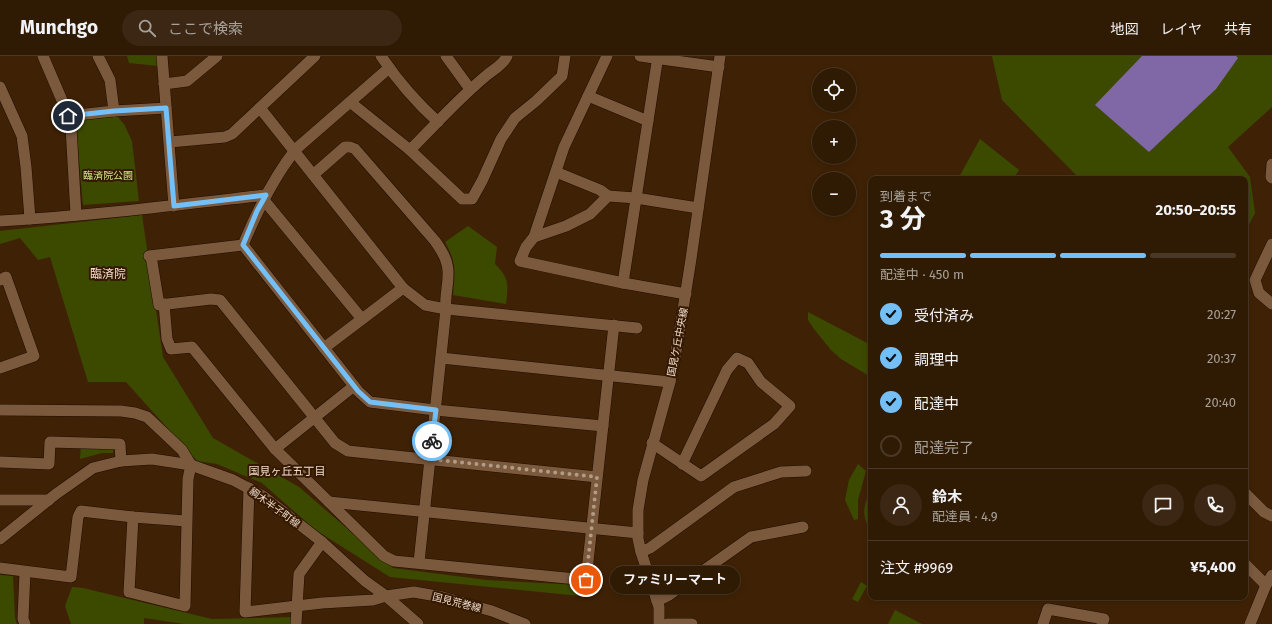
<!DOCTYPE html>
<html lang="ja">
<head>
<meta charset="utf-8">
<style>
	:root { --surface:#2f1a04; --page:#3b2713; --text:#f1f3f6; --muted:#a7a19a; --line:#4a3826; --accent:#74c0f6 }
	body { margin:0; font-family:"Fira Sans","Noto Sans JP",sans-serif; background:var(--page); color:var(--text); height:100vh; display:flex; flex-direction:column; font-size:15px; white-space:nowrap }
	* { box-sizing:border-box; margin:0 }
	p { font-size:13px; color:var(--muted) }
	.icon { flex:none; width:22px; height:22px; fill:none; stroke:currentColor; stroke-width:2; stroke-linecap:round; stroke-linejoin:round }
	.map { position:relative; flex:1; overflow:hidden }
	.panel { position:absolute; left:868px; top:120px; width:380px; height:424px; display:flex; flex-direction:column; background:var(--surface); border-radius:8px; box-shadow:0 2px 6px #0003,0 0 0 1px var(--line) }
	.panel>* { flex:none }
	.tools { position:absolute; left:812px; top:12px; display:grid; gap:8px }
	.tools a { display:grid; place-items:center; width:44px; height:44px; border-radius:50%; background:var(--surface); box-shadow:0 2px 6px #0003,0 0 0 1px var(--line); font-size:20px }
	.pin { position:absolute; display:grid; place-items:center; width:34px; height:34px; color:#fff; margin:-17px; border:2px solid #fff; border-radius:50%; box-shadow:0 1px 4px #0007 }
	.courier { position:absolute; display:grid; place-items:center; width:40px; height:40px; margin:-20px; border:3px solid #74c0f6; border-radius:50%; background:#fff; color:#222; box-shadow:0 1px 5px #0007 }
	.bubble { position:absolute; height:28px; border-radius:14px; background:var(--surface); box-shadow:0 2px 6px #0003,0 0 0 1px var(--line); font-size:13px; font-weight:700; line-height:28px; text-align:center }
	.summary em { font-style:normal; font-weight:700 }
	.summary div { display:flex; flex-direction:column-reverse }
	.summary { display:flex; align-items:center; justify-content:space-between; height:68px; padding:0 12px }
	h1 { font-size:26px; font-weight:700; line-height:30px }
	.bar { display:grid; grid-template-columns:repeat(4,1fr); gap:6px 4px; align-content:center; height:48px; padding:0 12px }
	.bar i { height:5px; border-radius:3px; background:var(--line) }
	.bar .selected { background:var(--accent) }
	.bar p { grid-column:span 4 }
	.line { display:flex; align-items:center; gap:10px; padding:0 12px; border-top:1px solid var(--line) }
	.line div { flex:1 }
	.round { display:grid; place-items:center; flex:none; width:42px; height:42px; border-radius:21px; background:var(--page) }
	ol { padding:0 12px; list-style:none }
	li { display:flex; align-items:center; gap:12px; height:44px }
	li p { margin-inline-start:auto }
	li .icon { padding:4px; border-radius:50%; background:var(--accent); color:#111; stroke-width:4 }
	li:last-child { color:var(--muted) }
	li i { width:22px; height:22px; border:2px solid var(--line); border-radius:50% }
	header { display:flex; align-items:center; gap:24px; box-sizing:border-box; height:56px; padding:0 20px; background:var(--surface); border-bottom:1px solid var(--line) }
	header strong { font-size:19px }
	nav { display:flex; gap:22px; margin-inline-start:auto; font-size:14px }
	.search { width:280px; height:36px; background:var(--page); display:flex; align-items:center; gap:10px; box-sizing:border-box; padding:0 14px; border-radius:22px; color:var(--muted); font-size:15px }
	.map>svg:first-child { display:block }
	.green { fill:#3c4a00 }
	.water { fill:#8068a7 }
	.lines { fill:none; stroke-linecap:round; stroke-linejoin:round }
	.minor-casing { stroke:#210c00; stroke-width:12 }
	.tertiary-casing { stroke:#210c00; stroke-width:12 }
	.minor { stroke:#7a593d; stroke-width:11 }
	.tertiary { stroke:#7a593d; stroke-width:11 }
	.done { stroke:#b29b87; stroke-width:4; stroke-dasharray:0 7.2 }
	.route { stroke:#74c0f6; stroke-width:5 }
	.labels { text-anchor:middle; stroke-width:4; stroke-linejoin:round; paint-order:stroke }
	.park-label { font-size:10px; fill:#d0ea86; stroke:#341800 }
	.street-label { font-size:10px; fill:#f0dccd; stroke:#341800 }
	.neighbourhood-label { font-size:11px; fill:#f0dccd; stroke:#341800 }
	.quarter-label { font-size:12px; fill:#f0dccd; stroke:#341800 }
</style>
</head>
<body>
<header>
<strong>Munchgo</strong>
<div class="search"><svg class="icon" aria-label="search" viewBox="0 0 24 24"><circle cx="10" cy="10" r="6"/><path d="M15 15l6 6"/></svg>ここで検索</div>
<nav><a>地図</a><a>レイヤ</a><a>共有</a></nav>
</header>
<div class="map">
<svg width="1272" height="568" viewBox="0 0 1272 568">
	<rect width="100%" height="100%" fill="#3f2205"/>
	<!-- green -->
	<g class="green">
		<path d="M 127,0 L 159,0 L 158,10 L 129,7 Z"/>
		<path d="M 992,0 L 1272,0 L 1272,51 L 1228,91 L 1250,121 L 1255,157 L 1245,176 L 1245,123 L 1080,123 L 1002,44 Z"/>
		<path d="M 116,59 L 124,68 L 132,85 L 139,145 L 83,149 L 76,70 L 80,65 Z"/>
		<path d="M 980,83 L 1019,114 L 1013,123 L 958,123 Z"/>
		<path d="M 142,159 L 163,301 L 213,382 L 299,431 L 393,512 L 487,524 L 580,529 L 580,540 L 390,521 L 314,473 L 262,427 L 217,408 L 197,405 L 126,326 L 88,326 L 50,201 L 38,204 L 20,182 L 0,188 L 0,175 Z"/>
		<path d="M 468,170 L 497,191 L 495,208 C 510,223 508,228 506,248 L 453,239 C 455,216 457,207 445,186 Z"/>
		<path d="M 808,256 L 871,289 L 871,321 L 841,303 L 831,294 L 814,273 L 808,264 Z"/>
		<path d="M 81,389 L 114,390 L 113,397 L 102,397 L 80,403 Z"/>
		<path d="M 858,408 L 866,415 L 858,444 L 858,463 L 854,464 L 845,444 L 849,424 Z"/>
		<path d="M 871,433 L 871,476 C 861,458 863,451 871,433 Z"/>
		<path d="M 0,519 L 13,520 L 15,562 L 17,568 L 0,568 Z"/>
		<path d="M 861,526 L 867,530 L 858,546 L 852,543 Z"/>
		<path d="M 72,531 L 83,532 L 212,563 L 292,561 L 290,568 L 184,568 L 144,562 L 144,568 L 71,568 L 65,550 Z"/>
		<path d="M 895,554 L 922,568 L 888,568 Z"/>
	</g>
	<!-- water -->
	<path class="water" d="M 1142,0 L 1236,0 L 1238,2 L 1216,33 L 1149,96 L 1095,49 Z"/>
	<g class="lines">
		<!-- minor casing -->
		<g class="minor-casing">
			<g id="minor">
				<path d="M 43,0 L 67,56 L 71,71 L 76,159"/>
				<path d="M 162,0 L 174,150"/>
				<path d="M 381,0 C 397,24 417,47 438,66"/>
				<path d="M 446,0 L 470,33"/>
				<path d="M 640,0 L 719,11"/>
				<path d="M 164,28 L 187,25 L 217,0"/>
				<path d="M 0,31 L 22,80 L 26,111 L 30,163"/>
				<path d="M 588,40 L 648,65"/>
				<path d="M 350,46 L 410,94 L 462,143 L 472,143 L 482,125 L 501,83 L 515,62 L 536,45 L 562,20 L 565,0"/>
				<path d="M 260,52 L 403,232 L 425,249 L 446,253 L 637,272"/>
				<path d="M 114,55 L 166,52"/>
				<path d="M 68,60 L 114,55 L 110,24 L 98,0"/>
				<path d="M 170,86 L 225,81 L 232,78 L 315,0"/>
				<path d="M 410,94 C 435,69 459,42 487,19 C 493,14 504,8 507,0"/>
				<path d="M 1272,108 L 1271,121 L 1272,122"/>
				<path d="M 556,116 L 600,134 L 608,140"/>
				<path d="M 313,119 L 345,91 L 350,91 L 355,93 L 435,185 C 440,192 445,199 447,208 C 451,222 444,238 446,253 L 419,506"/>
				<path d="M 263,143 L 362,263"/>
				<path d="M 0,165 C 89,160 178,149 266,139"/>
				<path d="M 534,181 L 564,91 L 607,0"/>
				<path d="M 1272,188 L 1255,224 L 1259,237 L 1272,248"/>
				<path d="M 243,189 L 358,335 L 370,346 L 435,354 L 603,370"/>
				<path d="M 149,200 L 243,189 C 257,155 273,122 296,93 L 389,12"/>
				<path d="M 151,200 L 159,249 L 211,243 L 220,244 L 335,387 L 348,395 L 597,421"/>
				<path d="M 0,224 L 6,221 L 34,300 L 0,312"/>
				<path d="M 623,227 L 658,0"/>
				<path d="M 686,238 L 623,227 L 520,205 L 526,191 L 534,181 L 566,170 L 590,158 L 608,140 L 636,142 L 698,152"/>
				<path d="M 164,248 L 167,283 L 171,293 L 192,291 L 275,393 L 384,500 L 394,505 L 586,524 L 614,269"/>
				<path d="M 324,292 L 403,232"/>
				<path d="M 441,302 L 670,326"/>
				<path d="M 0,354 L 121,355 L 135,357 L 147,361 L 182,394 L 191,409 L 188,423 L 185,550 L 129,536 L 133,461"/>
				<path d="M 652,387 L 701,420 L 774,368 L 790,350 L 761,326 L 748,307 L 737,302 L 727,314 L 682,408"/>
				<path d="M 275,393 L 354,330"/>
				<path d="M 0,406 L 49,408 L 50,386 L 120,388 L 121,405"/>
				<path d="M 249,432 L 245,556 L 322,547 L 373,544 L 386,540"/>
				<path d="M 1245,437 L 1264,456 L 1272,460"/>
				<path d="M 0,444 L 49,444"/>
				<path d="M 329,446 L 638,477"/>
				<path d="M 641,496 L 650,492 L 734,431 L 781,416 L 806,415"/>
				<path d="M 1245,508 L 1266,529"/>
				<path d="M 0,512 L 71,521 L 78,461 L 81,455 L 133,461 L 186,465"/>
				<path d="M 657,545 L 669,539 L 751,481 L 803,471"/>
				<path d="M 25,568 L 23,563 L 25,516"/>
				<path d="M 296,568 L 299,518 L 322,486"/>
				<path d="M 1043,568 L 1048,553 L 1104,563 L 1102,568"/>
				<path d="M 1250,568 L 1266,529 L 1272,519"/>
			</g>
		</g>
		<!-- tertiary casing -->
		<g class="tertiary-casing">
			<g id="tertiary">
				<path d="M 0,483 L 56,438 L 93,412 L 121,405 L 152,403 L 191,409 L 233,424 L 263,440 L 322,486 L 365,525 L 386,540 L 418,568"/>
				<path d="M 386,540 L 414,536 L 442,541 L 492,555 L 525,568"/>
				<path d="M 659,568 L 659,551 L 641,496 L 638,483 L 638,454 L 643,424 L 670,326 L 678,285 L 691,203 L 720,0"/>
				<path d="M 667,568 L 692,568"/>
			</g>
		</g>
		<!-- minor -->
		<use href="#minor" class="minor"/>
		<!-- tertiary -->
		<use href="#tertiary" class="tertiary"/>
	</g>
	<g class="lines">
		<!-- done -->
		<path class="done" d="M 432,385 L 430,403 L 597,421 L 586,524"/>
		<!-- route -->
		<path class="route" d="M 68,60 L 114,55 L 166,52 L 174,150 L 266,139 L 257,155 L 243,189 L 358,335 L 370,346 L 436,354 L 432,385"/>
	</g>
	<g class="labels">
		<!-- park labels -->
		<g class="park-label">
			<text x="108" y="123">臨済院公園</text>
		</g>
		<!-- street labels -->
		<g class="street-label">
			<text transform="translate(677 286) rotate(-79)" y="4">国見ケ丘中央線</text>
			<text transform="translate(275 451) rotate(36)" y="4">綱木半子町線</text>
			<text transform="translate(457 546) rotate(14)" y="4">国見荒巻線</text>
		</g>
		<!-- neighbourhood labels -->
		<g class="neighbourhood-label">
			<text x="287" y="419">国見ヶ丘五丁目</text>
		</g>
		<!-- quarter labels -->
		<g class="quarter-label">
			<text x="108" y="222">臨済院</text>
		</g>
	</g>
</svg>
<div class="tools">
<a><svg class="icon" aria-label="locate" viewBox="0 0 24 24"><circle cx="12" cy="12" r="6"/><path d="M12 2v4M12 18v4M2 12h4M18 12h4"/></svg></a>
<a>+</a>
<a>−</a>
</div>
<div class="pin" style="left:586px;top:524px;background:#ea580c"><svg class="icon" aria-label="bag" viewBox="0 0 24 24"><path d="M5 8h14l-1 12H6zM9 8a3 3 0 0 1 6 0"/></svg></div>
<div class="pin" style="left:68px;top:60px;background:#1f2937"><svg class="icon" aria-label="home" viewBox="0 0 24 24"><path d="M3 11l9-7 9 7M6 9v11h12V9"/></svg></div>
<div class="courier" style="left:432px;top:385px"><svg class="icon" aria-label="bike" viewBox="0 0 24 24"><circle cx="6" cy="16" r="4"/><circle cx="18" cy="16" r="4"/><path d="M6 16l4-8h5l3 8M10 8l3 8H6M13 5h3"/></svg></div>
<div class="bubble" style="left:610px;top:510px;width:130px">ファミリーマート</div>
<section class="panel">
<div class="summary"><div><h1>3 分</h1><p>到着まで</p></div><em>20:50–20:55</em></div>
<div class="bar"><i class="selected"></i><i class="selected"></i><i class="selected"></i><i></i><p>配達中 · 450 m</p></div>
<ol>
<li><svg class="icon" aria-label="check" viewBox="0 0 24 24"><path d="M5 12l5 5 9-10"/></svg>受付済み<p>20:27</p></li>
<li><svg class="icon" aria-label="check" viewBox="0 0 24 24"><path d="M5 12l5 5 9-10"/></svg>調理中<p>20:37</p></li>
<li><svg class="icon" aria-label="check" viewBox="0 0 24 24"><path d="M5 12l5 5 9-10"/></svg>配達中<p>20:40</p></li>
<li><i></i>配達完了</li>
</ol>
<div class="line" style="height:72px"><a class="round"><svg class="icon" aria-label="person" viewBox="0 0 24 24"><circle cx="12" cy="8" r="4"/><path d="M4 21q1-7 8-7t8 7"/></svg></a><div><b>鈴木</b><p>配達員 · 4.9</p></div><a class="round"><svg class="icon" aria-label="chat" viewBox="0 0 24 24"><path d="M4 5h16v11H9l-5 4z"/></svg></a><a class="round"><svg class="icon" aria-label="phone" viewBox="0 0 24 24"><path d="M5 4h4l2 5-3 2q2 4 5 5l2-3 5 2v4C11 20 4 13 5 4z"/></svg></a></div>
<div class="line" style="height:52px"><div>注文 #9969</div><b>¥5,400</b></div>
</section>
</div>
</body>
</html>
